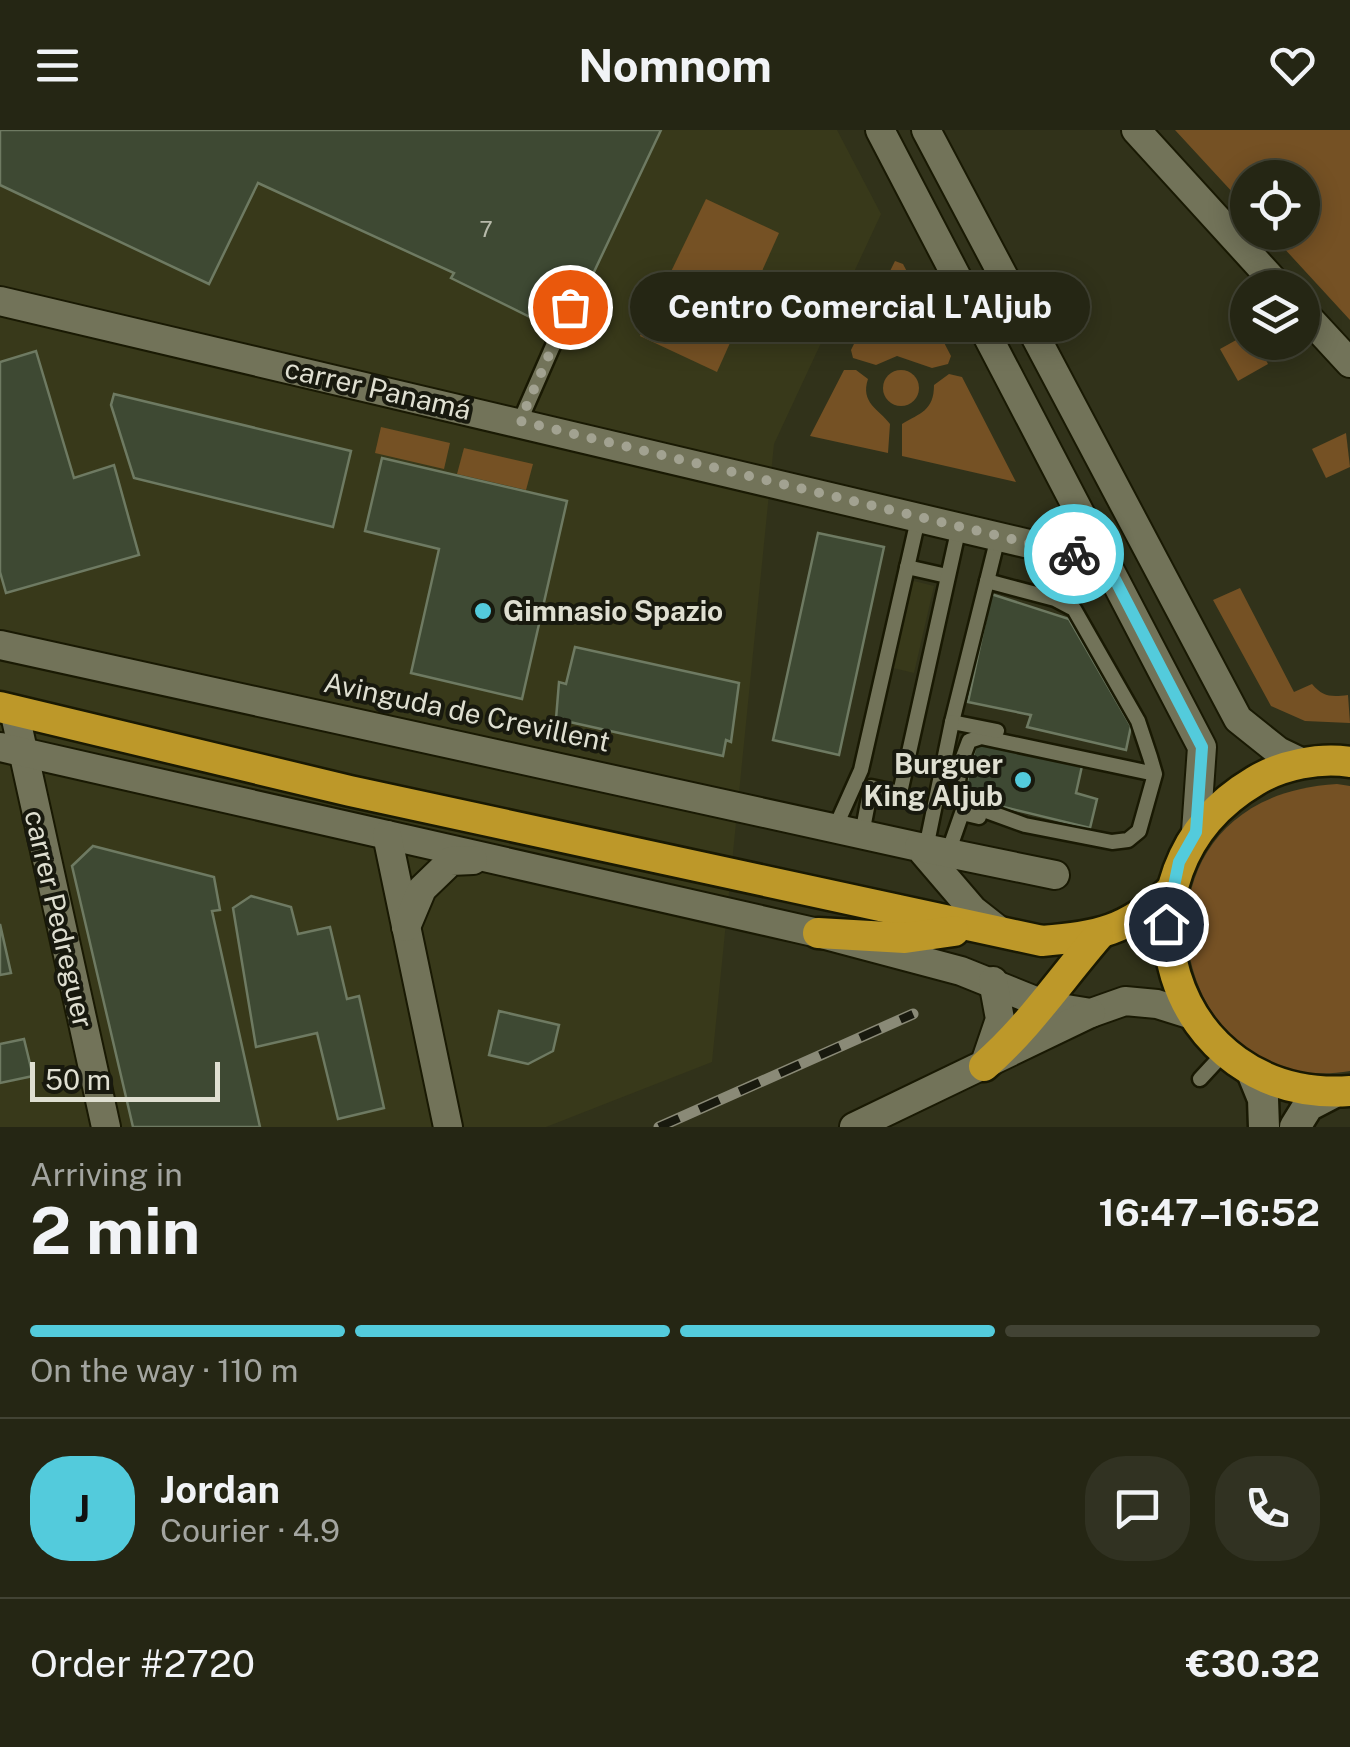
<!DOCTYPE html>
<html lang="en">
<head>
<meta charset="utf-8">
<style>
	:root { --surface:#252614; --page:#313222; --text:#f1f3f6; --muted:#a3a5a0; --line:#424334; --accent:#53cbdc }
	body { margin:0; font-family:"Public Sans",sans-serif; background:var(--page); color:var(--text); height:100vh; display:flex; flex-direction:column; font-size:38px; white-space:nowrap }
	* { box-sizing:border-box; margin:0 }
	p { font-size:32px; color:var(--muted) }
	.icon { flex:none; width:55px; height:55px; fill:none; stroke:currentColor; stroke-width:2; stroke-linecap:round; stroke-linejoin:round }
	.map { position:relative; height:997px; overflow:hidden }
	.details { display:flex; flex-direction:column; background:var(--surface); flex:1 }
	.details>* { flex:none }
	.buttons { position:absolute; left:1230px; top:30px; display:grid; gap:20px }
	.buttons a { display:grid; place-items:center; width:90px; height:90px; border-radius:50%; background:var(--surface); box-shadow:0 5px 25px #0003,0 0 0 2px var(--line); font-size:50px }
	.scale { position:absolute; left:30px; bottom:25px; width:190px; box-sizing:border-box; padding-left:10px; border:5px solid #dfdfd1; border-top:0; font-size:28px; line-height:35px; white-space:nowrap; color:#dfdfd1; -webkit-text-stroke:8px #18190e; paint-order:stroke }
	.pin { position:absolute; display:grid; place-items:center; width:85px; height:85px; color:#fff; margin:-42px; border:5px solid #fff; border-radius:50%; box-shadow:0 2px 10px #0007 }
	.courier { position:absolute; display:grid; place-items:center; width:100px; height:100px; margin:-50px; border:8px solid #53cbdc; border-radius:50%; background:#fff; color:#222; box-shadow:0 2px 12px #0007 }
	.bubble { position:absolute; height:70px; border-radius:35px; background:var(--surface); box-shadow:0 5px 25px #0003,0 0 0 2px var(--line); font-size:32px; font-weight:700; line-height:70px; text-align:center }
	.overview em { font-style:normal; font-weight:700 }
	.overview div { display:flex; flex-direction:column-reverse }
	.overview { display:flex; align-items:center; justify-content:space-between; height:170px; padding:0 30px }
	h1 { font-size:65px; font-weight:700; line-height:75px }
	.bar { display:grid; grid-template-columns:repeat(4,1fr); gap:15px 10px; align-content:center; height:120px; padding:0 30px }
	.bar i { height:12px; border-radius:8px; background:var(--line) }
	.bar .active { background:var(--accent) }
	.bar p { grid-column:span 4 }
	.line { display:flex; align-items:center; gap:25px; padding:0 30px; border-top:2px solid var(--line) }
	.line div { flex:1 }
	.round { display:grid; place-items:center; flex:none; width:105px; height:105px; border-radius:40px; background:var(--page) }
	header { display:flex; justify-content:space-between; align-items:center; height:130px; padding:0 30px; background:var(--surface); font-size:45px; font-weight:700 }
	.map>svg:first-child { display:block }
	.built { fill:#38391a }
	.green { fill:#755124 }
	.building { fill:#3e4933; stroke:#6e7a62; stroke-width:2.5 }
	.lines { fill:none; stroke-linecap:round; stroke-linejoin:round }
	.lane-casing { stroke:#191903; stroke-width:19 }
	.street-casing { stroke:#191903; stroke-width:32 }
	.secondary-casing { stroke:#191903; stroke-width:35 }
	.highway-casing { stroke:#191903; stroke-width:35 }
	.lane { stroke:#727359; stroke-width:14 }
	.street { stroke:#727359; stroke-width:28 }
	.secondary { stroke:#727359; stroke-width:30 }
	.highway { stroke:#bd9829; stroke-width:30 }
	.rail-casing { stroke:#8a8a77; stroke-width:11 }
	.rail { stroke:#18190e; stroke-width:8; stroke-dasharray:22; stroke-linecap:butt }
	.done { stroke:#a2a291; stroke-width:10; stroke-dasharray:0 18 }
	.route { stroke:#53cbdc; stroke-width:12 }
	.poi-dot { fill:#53cbdc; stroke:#18190e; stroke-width:4 }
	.labels { text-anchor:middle; stroke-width:8; stroke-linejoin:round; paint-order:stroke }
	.number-label { font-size:22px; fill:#b7baaa }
	.street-label { font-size:28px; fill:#dfdfd1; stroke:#18190e }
	.poi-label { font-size:28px; font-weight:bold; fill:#dfdfd1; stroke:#18190e; text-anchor:start }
</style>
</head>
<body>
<header><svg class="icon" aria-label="menu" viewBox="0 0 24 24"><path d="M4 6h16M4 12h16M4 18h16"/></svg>Nomnom<svg class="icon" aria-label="heart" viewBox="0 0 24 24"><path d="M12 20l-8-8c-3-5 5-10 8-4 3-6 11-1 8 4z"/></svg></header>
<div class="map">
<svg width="1350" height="997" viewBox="0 0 1350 997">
	<rect width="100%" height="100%" fill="#31321a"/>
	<!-- built -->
	<g class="built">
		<path d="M 0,0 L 837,0 L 881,84 L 774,314 L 712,932 L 546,997 L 0,997 Z"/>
		<path d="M 910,450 L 934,456 L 914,543 L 889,537 Z"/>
	</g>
	<!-- green -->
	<g class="green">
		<path d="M 1175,0 L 1350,0 L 1350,190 L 1270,103 L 1302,102 L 1302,48 L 1248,48 L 1247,78 Z"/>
		<path d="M 706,69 L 779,103 L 717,242 L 640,206 Z"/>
		<path d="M 895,131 L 903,134 L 951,226 L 948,234 L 932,238 L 897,226 L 876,235 L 853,228 L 851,220 Z"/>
		<path d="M 1247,204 L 1248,212 L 1257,213 L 1268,234 L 1238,251 L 1220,219 Z"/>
		<circle cx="901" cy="258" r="18"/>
		<path d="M 844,240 L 856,240 L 868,249 C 860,273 879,279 890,294 L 888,323 L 810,306 Z"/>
		<path d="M 949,244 L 962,247 L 1016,352 L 902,326 L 902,294 C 920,283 934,281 934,255 Z"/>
		<path d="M 381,297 L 450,313 L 444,339 L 375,323 Z"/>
		<path d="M 1346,303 L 1350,337 L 1326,348 L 1312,319 Z"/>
		<path d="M 464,318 L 533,334 L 526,360 L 457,344 Z"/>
		<path d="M 1240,458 L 1294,562 L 1312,554 C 1323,567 1331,567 1348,565 L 1350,593 L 1305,591 L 1271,576 L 1213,470 Z"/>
		<path d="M 1337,654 L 1350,656 L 1350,941 C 1164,973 1108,667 1337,654 Z"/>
	</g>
	<!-- building -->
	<g class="building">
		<path d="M 0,0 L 661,0 L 576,180 L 547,167 L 536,190 L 451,148 L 454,143 L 258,53 L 209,154 L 0,55 Z"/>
		<path d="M 36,221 L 74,348 L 114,335 L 139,425 L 6,463 L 0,442 L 0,232 Z"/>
		<path d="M 114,264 L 351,321 L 333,397 L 134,348 L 111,275 Z"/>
		<path d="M 382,328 L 567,371 L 522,569 L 411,543 L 439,419 L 365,401 Z"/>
		<path d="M 818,403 L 884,417 L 839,625 L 773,610 Z"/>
		<path d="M 991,464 L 1069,489 L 1131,596 L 1126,620 L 1027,597 L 1031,585 L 968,572 Z"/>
		<path d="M 575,517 L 739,553 L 731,612 L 726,610 L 723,626 L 556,589 L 559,552 L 566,554 Z"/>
		<path d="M 977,610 L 1082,636 L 1076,663 L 1097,669 L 1090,698 L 963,667 Z"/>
		<path d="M 93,716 L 214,747 L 220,780 L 212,781 L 260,997 L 133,997 L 72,736 Z"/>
		<path d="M 251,766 L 291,777 L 298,804 L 330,797 L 347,869 L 359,866 L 384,978 L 338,989 L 317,903 L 256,917 L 233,778 Z"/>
		<path d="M 0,794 L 11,843 L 0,845 Z"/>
		<path d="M 499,881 L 559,895 L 553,921 L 528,934 L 489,925 Z"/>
		<path d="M 24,909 L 33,946 L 0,953 L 0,914 Z"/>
	</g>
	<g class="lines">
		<!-- lane casing -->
		<g class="lane-casing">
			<g id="lane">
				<path d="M 520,291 L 570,177"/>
				<path d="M 907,437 L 947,446"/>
				<path d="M 987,451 L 1055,469 L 1074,479 L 1138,591 L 1150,627 L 1155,644 L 1139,701 L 1128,710 L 1112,712 L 1025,695 L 956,670 L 960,635 L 969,611 L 981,607 L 1155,644"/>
				<path d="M 997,601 L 952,592 L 998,407"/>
				<path d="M 835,698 L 861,640 L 919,385"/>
				<path d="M 862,704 L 871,657 L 900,663 L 959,397"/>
				<path d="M 926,718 L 952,592"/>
				<path d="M 948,723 L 962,683 L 979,687"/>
				<path d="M 1200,949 L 1225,922"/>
			</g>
		</g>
		<!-- street casing -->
		<g class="street-casing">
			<g id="street">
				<path d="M 880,0 L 1202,617 L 1196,702"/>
				<path d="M 926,0 L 1238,589 L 1278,621 L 1303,633"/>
				<path d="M 1136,0 L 1280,158"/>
				<path d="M 0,171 L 1105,432"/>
				<path d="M 1302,181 L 1350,233"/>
				<path d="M 0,515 L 919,717 L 973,780 L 1001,802"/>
				<path d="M 14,580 L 106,997"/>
				<path d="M 0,617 L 818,803 L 961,841 L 1048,876 L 1091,883 L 1125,871 L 1157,874 L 1192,885"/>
				<path d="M 387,705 L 448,997"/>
				<path d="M 919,717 L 1055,745"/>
				<path d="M 406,797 L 422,759 L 451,731 L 473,730"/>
				<path d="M 984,936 L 1000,889 L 993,851"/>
				<path d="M 854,997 L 1091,883"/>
			</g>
		</g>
		<!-- secondary casing -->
		<g class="secondary-casing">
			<g id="secondary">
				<path d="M 1252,942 L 1263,969 L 1264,997"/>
				<path d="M 1295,997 L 1308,976 L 1333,963"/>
			</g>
		</g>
		<!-- highway casing -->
		<g class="highway-casing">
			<g id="highway">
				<path d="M 0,577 L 350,661 L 1042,811 C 1099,806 1126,801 1170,761"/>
				<path d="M 1350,632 C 1320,627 1281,635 1255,651 C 1098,744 1169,974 1350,961"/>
				<path d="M 818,803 L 905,808 L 954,801"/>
				<path d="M 984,936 C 1028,898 1060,850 1098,806"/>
			</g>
		</g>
		<!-- lane -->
		<use href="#lane" class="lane"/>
		<!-- street -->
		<use href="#street" class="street"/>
		<!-- secondary -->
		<use href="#secondary" class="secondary"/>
		<!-- highway -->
		<use href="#highway" class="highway"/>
		<!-- rail casing -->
		<g class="rail-casing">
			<path id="rail" d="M 659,997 L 913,884"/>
		</g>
		<!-- rail -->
		<use href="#rail" class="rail"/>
	</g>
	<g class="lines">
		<!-- done -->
		<path class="done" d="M 570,177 L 520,291 L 1074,424"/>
		<!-- route -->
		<path class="route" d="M 1074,424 L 1106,432 L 1202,617 L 1196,702 L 1179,732 L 1166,794"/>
	</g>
	<!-- markers -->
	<g class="poi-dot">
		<circle cx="483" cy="481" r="10"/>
		<circle cx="1023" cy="650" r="10"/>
	</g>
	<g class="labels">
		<!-- number labels -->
		<g class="number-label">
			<text x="486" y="107">7</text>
		</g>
		<!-- street labels -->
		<g class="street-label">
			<text transform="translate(378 259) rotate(13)" y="10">carrer Panamá</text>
			<text transform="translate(467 582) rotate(12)" y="10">Avinguda de Crevillent</text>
			<text transform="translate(59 789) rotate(77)" y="10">carrer Pedreguer</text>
		</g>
		<!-- poi labels -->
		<g class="poi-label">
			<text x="503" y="491">Gimnasio Spazio</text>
			<text x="1003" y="644" text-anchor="end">Burguer<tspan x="1003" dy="32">King Aljub</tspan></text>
		</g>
	</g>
</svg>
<div class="buttons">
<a><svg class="icon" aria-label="locate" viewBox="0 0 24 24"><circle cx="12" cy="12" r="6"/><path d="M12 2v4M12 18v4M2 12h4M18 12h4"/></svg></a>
<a><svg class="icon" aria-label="layers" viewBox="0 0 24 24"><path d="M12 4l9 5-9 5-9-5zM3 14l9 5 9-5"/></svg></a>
</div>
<div class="scale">50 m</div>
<div class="pin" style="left:570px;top:177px;background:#ea580c"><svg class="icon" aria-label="bag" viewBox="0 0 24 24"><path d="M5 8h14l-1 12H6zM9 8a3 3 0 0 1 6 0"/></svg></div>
<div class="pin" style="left:1166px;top:794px;background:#1f2937"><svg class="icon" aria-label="home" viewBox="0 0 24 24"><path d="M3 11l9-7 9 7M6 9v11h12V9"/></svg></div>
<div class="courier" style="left:1074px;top:424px"><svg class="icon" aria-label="bike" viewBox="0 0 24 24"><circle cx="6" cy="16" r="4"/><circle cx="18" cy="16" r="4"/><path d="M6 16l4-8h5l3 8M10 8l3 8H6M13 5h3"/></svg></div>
<div class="bubble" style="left:630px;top:142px;width:460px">Centro Comercial L'Aljub</div>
</div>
<section class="details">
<div class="overview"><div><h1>2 min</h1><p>Arriving in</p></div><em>16:47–16:52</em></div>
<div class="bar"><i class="active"></i><i class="active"></i><i class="active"></i><i></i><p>On the way · 110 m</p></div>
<div class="line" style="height:180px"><b class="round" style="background:var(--accent);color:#111">J</b><div><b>Jordan</b><p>Courier · 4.9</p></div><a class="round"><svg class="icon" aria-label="chat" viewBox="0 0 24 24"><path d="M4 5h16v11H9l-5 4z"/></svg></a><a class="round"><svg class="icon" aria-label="phone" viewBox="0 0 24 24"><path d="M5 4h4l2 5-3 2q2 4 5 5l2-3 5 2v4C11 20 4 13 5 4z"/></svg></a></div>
<div class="line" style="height:130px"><div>Order #2720</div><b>€30.32</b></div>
</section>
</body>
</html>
